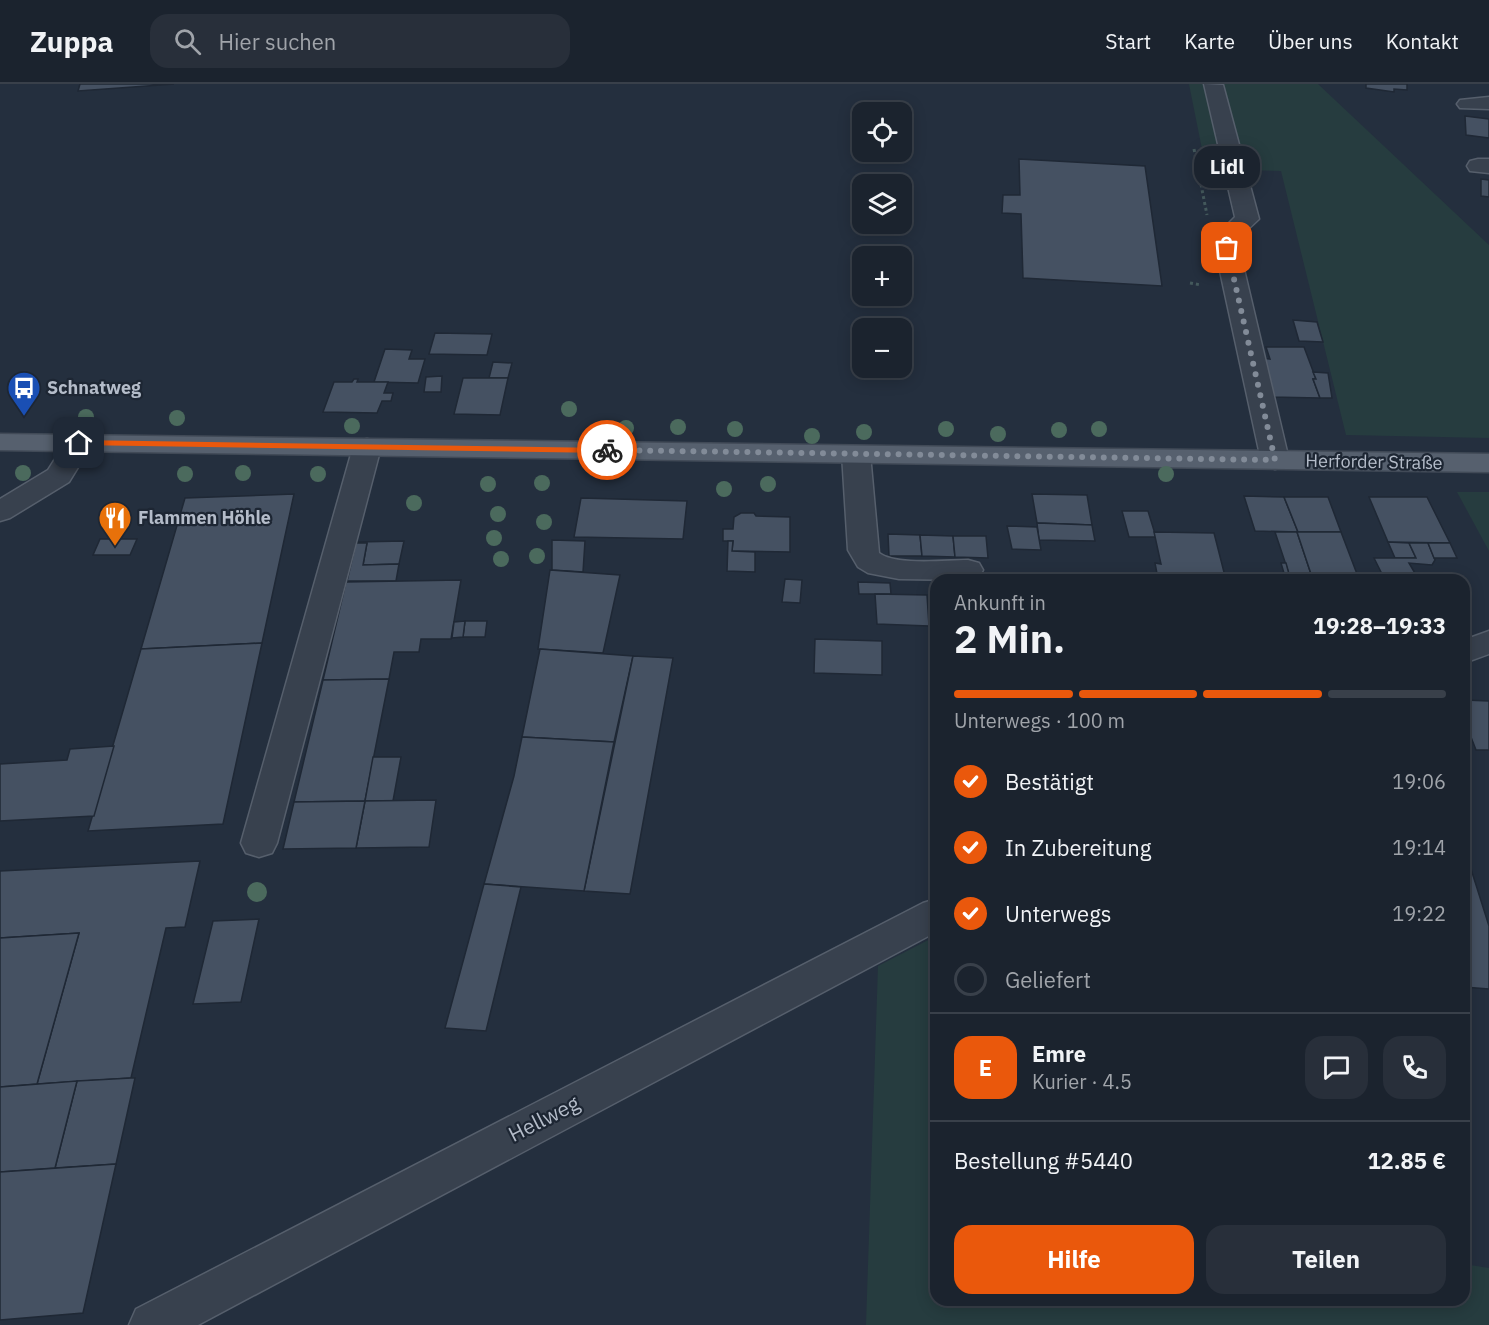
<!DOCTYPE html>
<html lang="de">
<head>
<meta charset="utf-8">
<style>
	:root { --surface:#1b232e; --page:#282f3a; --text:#f1f3f6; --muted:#a0a4aa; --line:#39404a; --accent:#ea580c }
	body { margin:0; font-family:"IBM Plex Sans",sans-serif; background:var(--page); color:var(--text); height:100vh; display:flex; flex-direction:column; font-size:22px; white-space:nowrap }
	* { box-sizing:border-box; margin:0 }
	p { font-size:20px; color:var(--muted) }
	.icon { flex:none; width:33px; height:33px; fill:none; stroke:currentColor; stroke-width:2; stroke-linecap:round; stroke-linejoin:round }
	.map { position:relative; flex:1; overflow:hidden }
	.drawer { position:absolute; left:930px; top:490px; width:540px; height:732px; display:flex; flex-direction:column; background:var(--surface); border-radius:18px; box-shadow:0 3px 15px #0003,0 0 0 2px var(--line) }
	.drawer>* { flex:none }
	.tools { position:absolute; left:852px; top:18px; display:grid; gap:12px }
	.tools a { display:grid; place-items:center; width:60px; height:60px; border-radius:12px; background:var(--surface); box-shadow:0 3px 15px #0003,0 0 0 2px var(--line); font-size:30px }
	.pin { position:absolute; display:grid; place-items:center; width:51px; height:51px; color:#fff; margin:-26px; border-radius:12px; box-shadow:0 3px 9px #0006 }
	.courier { position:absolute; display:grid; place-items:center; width:60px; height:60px; margin:-30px; border:4px solid #ea580c; border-radius:50%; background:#fff; color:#222; box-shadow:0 2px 8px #0007 }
	.bubble { position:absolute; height:42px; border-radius:18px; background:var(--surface); box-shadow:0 3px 15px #0003,0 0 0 2px var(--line); font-size:20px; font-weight:700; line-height:42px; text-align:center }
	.overview em { font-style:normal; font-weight:700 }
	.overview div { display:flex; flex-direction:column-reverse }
	.overview { display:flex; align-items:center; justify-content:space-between; height:102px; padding:0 24px }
	h1 { font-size:39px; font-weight:700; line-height:45px }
	.bar { display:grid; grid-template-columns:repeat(4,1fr); gap:9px 6px; align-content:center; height:72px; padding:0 24px }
	.bar i { height:8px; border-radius:4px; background:var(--line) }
	.bar .selected { background:var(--accent) }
	.bar p { grid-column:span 4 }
	.line { display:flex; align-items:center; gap:15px; padding:0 24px; border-top:2px solid var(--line) }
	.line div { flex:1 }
	.round { display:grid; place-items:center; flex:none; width:63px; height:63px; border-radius:18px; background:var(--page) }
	ol { padding:0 24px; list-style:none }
	li { display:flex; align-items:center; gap:18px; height:66px }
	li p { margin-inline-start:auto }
	li .icon { padding:6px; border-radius:50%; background:var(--accent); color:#fff; stroke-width:4 }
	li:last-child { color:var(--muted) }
	li i { width:33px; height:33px; border:3px solid var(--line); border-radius:50% }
	.button { display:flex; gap:12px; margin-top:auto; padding:12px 24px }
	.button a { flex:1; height:69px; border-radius:18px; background:var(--accent); color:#fff; font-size:24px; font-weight:700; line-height:69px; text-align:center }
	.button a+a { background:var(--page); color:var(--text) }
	header { display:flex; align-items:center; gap:36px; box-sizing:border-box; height:84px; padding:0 30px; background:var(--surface); border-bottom:2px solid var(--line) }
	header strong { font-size:28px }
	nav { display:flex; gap:33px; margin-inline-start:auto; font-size:21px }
	.search { width:420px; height:54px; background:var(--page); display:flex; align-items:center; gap:15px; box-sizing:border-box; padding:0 21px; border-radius:18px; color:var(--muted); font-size:22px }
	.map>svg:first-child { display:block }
	.green { fill:#263c3f }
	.building { fill:#455162; stroke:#1f2835; stroke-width:1.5 }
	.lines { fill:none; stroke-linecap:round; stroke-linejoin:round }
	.minor-casing { stroke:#565f6c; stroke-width:3 }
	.major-casing { stroke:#414a57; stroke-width:3 }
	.path { stroke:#44595c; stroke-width:3; stroke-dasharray:3 3; stroke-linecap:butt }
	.minor { fill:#38414e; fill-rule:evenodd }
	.major { fill:#56606e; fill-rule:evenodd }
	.tree { fill:#4b6a5d }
	.route { fill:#ea580c }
	.done { stroke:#828b98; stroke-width:6; stroke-dasharray:0 10.8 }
	.labels { text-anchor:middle; stroke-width:4.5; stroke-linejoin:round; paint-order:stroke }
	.poi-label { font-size:18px; font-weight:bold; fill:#b4bcc9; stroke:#1d2633; text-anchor:start }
	.street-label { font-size:18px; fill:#b4bcc9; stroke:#1d2633 }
	.near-street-label { font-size:21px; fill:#b4bcc9; stroke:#1d2633 }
</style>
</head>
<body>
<header>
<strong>Zuppa</strong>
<div class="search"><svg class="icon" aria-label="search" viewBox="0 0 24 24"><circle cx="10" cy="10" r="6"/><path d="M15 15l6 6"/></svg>Hier suchen</div>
<nav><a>Start</a><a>Karte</a><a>Über uns</a><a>Kontakt</a></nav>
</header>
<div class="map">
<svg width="1489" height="1241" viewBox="0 0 1489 1241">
	<rect width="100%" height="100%" fill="#242f3e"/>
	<!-- green -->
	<g class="green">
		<path d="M 1189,0 L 1318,0 L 1489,161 L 1489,354 L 1346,351 L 1281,87 L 1206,85 Z"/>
		<path d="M 1457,408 L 1489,408 L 1489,467 Z"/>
		<path d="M 936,852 L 936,1216 L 1464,1216 L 1464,1180 L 1489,1184 L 1489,1241 L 866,1241 L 878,882 Z"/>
	</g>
	<!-- building -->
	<g class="building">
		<path d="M 80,0 L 174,0 L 78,7 Z"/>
		<path d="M 1366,0 L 1407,0 L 1407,6 L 1394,5 L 1394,8 L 1366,4 Z"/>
		<path d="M 1465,32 L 1489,35 L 1489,54 L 1466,51 Z"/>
		<path d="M 1019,75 L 1145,82 L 1162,202 L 1023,194 L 1021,130 L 1002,129 L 1003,111 L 1020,111 Z"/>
		<path d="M 1481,95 L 1489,96 L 1489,113 L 1481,112 Z"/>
		<path d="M 1293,236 L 1317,238 L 1323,258 L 1299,257 Z"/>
		<path d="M 435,249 L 492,250 L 487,271 L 429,270 Z"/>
		<path d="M 1266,263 L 1304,263 L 1316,295 L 1313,295 L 1320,314 L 1270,313 L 1262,274 L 1270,275 Z"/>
		<path d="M 385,265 L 412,266 L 409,275 L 425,275 L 418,299 L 374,298 Z"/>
		<path d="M 493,278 L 512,279 L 508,294 L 489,294 Z"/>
		<path d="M 1313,288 L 1328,289 L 1332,314 L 1320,314 L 1313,295 L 1316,295 Z"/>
		<path d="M 442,292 L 441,308 L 424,308 L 426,293 Z"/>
		<path d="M 463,294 L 508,294 L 500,331 L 454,330 Z"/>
		<path d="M 354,295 L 358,295 L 357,298 L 388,298 L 384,309 L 393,309 L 391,317 L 382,317 L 377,329 L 323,328 L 334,298 L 352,298 Z"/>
		<path d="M 294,410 L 262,559 L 141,565 L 185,414 Z"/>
		<path d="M 1032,410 L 1087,411 L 1092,441 L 1037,439 Z"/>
		<path d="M 1244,412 L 1284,413 L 1298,448 L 1255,447 Z"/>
		<path d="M 1284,413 L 1328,413 L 1341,448 L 1298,448 Z"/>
		<path d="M 1369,413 L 1427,413 L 1450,459 L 1388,458 Z"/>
		<path d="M 581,414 L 687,417 L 683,455 L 574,453 Z"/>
		<path d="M 1122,427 L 1148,427 L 1156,453 L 1129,453 Z"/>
		<path d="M 741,429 L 754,429 L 756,432 L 790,433 L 790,468 L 732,467 L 733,457 L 723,457 L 723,445 L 733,445 L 734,433 Z"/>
		<path d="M 1037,439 L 1092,441 L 1095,457 L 1039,456 Z"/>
		<path d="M 1007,442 L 1037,443 L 1041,466 L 1012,465 Z"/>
		<path d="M 1154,448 L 1214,449 L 1226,496 L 1158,495 L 1155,479 L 1161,480 Z"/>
		<path d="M 1275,448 L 1297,448 L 1311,490 L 1289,490 Z"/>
		<path d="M 1297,448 L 1341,448 L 1357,490 L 1311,490 Z"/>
		<path d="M 888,450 L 920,451 L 922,472 L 889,472 Z"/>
		<path d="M 920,451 L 953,452 L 955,473 L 922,472 Z"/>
		<path d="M 953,452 L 986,452 L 988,474 L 955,473 Z"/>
		<path d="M 100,455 L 137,455 L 130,471 L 93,471 Z"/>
		<path d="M 552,456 L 585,457 L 583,488 L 552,486 Z"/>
		<path d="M 404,457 L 399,480 L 363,481 L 367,459 L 357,458 Z"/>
		<path d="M 728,457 L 733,457 L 732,467 L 755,468 L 755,488 L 727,487 Z"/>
		<path d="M 1388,458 L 1409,459 L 1416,474 L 1395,474 Z"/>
		<path d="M 356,459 L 367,459 L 363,481 L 399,480 L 396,497 L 347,497 Z"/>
		<path d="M 1409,459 L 1428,459 L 1435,476 L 1432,481 L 1409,479 L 1419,496 L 1385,496 L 1374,474 L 1416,474 Z"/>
		<path d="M 1428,459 L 1450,459 L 1457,474 L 1434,474 Z"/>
		<path d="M 1281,479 L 1286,479 L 1289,490 L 1311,490 L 1313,496 L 1286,496 Z"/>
		<path d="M 550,486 L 620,491 L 603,569 L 538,565 Z"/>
		<path d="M 1311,490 L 1343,490 L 1345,496 L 1313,496 Z"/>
		<path d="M 785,495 L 802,496 L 800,519 L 782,518 Z"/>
		<path d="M 461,496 L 451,555 L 421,555 L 419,568 L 394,568 L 389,595 L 323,596 L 346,498 Z"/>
		<path d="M 858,498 L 890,499 L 891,510 L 859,510 Z"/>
		<path d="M 875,510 L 927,511 L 929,542 L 877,540 Z"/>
		<path d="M 465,537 L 487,537 L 485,553 L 463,553 Z"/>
		<path d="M 465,537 L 463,553 L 452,554 L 454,538 Z"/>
		<path d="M 815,555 L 882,557 L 882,591 L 814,589 Z"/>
		<path d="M 262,559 L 223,740 L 88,747 L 141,565 Z"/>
		<path d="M 540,565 L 633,572 L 614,658 L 522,653 Z"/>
		<path d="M 633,572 L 673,574 L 630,810 L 584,807 Z"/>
		<path d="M 389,595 L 365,717 L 294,718 L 323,596 Z"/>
		<path d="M 1464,616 L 1489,617 L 1489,666 L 1476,666 L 1464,635 Z"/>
		<path d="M 522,653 L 614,658 L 584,807 L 484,800 L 514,692 Z"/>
		<path d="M 114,662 L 94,732 L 0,737 L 0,680 L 67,676 L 70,665 Z"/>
		<path d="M 373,673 L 401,673 L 393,717 L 365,717 Z"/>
		<path d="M 436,716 L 429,763 L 356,764 L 365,717 Z"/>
		<path d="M 365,717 L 356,764 L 283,765 L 294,718 Z"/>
		<path d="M 1464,763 L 1489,842 L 1489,905 L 1464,903 Z"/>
		<path d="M 200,777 L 185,843 L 166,844 L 131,994 L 37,1000 L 79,849 L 0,854 L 0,787 Z"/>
		<path d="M 484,800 L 521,803 L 486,947 L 445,944 Z"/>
		<path d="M 259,835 L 241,918 L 193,920 L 213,837 Z"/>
		<path d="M 79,849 L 37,1000 L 0,1003 L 0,854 Z"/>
		<path d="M 131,994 L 135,994 L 116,1080 L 55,1084 L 77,997 Z"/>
		<path d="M 77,997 L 55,1084 L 0,1088 L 0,1003 Z"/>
		<path d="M 116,1080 L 83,1229 L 0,1236 L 0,1088 Z"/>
	</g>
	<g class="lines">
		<!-- minor casing -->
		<g class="minor-casing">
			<g id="minor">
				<path d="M 1204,0 L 1223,1 L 1259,135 L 1244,149 L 1239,164 L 1289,376 L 1285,382 L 1275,385 L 1265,382 L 1261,376 L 1215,164 L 1222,146 L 1235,133 Z"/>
				<path d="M 1489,13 L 1489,25 L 1460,24 L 1457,20 L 1460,16 Z"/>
				<path d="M 1478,75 L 1489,75 L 1489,89 L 1470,87 L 1467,82 L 1470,77 Z"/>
				<path d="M 79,351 L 89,353 L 93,359 L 69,398 L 10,434 L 0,437 L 0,415 L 48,386 L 69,353 Z"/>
				<path d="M 367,355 L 377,357 L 381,363 L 277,759 L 272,769 L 259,773 L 246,769 L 241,759 L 353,363 L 357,357 Z"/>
				<path d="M 856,362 L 866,364 L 870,370 L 879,469 C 896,482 946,476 968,476 L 979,479 L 983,486 L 979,493 L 968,496 L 899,495 L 868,489 L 858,483 L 848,466 L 842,370 L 846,364 Z"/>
				<path d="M 1489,547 L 1489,570 L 1464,579 L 1464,556 Z"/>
				<path d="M 936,815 L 936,848 L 198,1241 L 129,1241 L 136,1225 L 923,819 Z"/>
			</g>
		</g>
		<!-- major casing -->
		<g class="major-casing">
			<path id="major" d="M 0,350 L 1489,370 L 1489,388 L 0,366 Z"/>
		</g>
		<!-- path -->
		<g class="path">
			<path d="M 1194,65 L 1207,131"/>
			<path d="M 1190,199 L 1201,201"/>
		</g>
		<!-- minor -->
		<use href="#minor" class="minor"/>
		<!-- major -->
		<use href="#major" class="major"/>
	</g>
	<!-- trees -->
	<g class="tree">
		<circle cx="569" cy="325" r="8"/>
		<circle cx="86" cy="333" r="8"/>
		<circle cx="177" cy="334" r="8"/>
		<circle cx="352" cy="342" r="8"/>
		<circle cx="678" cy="343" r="8"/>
		<circle cx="626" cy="344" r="8"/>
		<circle cx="735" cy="345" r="8"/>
		<circle cx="946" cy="345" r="8"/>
		<circle cx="1099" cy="345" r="8"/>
		<circle cx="1059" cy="346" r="8"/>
		<circle cx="864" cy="348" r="8"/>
		<circle cx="998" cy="350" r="8"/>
		<circle cx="812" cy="352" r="8"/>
		<circle cx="23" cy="389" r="8"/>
		<circle cx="243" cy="389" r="8"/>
		<circle cx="185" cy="390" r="8"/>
		<circle cx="318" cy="390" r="8"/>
		<circle cx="1166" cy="390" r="8"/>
		<circle cx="542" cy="399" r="8"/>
		<circle cx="488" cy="400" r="8"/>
		<circle cx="768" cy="400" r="8"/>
		<circle cx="724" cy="405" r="8"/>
		<circle cx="414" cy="419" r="8"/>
		<circle cx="498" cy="430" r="8"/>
		<circle cx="544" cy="438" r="8"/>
		<circle cx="494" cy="454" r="8"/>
		<circle cx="537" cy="472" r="8"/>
		<circle cx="501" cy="475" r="8"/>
		<circle cx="257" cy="808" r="10"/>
	</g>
	<!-- route -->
	<path class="route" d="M 79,356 L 607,364 L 612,366 L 607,369 L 76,361 L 75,359 Z"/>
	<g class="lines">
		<!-- done -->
		<path class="done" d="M 607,366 L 1275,376 L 1227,164"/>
	</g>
	<!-- icons -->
	<defs>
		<g id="bus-pin" transform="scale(1.725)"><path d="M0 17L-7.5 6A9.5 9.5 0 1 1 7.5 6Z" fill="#1a4fb4" stroke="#1d2633"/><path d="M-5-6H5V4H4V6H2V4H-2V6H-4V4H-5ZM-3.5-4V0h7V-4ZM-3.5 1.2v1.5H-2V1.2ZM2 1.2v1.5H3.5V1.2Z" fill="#fff"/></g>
		<g id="restaurant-pin" transform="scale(1.725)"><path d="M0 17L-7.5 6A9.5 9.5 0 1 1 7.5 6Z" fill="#e8710a" stroke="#1d2633"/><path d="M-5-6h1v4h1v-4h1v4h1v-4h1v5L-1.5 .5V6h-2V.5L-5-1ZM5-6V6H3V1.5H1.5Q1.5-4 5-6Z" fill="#fff"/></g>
	</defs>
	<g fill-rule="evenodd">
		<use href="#bus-pin" x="24" y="304"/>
		<use href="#restaurant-pin" x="115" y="434"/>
	</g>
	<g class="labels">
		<!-- poi labels -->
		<g class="poi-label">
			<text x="47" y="310">Schnatweg</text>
			<text x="138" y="440">Flammen Höhle</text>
		</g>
		<!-- street labels -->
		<g class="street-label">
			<text transform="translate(1374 378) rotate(1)" y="6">Herforder Straße</text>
		</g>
		<!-- near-street labels -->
		<g class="near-street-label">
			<text transform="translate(544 1035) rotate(-27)" y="7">Hellweg</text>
		</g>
	</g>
</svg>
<div class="tools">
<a><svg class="icon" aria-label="locate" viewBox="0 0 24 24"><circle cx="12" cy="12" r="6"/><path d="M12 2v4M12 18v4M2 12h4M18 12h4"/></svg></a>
<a><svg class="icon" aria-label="layers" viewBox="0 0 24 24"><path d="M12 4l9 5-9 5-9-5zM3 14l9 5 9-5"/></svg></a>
<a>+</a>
<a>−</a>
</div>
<div class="pin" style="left:1227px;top:164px;background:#ea580c"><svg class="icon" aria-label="bag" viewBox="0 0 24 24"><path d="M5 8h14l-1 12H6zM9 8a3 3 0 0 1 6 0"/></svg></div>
<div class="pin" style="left:79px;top:359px;background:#1f2937"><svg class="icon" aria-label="home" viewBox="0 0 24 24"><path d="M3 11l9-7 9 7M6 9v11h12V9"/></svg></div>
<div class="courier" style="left:607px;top:366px"><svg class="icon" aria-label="bike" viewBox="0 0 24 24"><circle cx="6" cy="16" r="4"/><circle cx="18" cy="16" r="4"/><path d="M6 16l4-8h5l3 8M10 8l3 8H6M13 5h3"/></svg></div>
<div class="bubble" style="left:1194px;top:62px;width:66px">Lidl</div>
<section class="drawer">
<div class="overview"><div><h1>2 Min.</h1><p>Ankunft in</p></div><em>19:28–19:33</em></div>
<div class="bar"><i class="selected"></i><i class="selected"></i><i class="selected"></i><i></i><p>Unterwegs · 100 m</p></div>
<ol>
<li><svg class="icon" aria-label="check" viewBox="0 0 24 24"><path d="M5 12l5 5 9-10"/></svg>Bestätigt<p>19:06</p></li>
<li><svg class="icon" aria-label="check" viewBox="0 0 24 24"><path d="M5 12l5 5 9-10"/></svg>In Zubereitung<p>19:14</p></li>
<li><svg class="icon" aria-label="check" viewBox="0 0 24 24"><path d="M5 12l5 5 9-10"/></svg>Unterwegs<p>19:22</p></li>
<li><i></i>Geliefert</li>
</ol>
<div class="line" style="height:108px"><b class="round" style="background:var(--accent);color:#fff">E</b><div><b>Emre</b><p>Kurier · 4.5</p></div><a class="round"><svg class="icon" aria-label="chat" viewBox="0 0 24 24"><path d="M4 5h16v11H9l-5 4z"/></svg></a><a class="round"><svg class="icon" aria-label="phone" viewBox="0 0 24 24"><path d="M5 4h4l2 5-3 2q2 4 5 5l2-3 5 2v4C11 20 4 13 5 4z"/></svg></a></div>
<div class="line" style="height:78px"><div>Bestellung #5440</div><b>12.85 €</b></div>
<div class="button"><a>Hilfe</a><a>Teilen</a></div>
</section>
</div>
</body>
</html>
